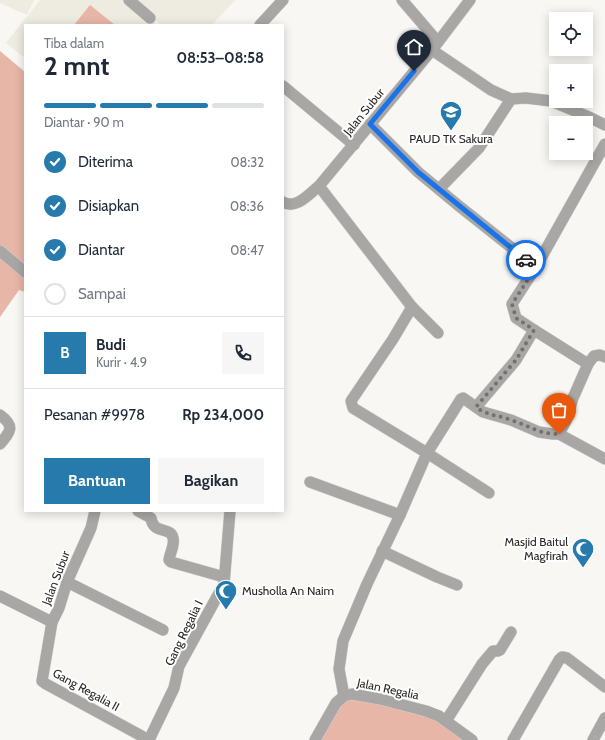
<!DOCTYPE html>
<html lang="id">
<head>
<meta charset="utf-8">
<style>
	:root { --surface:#fff; --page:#f6f6f7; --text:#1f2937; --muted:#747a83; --line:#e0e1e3; --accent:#277bac }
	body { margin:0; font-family:Cabin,sans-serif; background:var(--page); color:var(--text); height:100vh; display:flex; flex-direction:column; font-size:15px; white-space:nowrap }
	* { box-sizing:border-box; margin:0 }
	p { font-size:13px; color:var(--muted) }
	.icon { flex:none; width:22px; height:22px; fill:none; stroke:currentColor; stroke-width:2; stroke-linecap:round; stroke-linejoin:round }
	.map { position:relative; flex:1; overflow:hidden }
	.drawer { position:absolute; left:24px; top:24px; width:260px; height:488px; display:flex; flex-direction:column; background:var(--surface); border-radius:0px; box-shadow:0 2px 10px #0003 }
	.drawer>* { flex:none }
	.controls { position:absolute; left:549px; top:12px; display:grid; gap:8px }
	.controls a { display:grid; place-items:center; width:44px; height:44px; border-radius:0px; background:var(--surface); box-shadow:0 2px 10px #0003; font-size:20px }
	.pin { position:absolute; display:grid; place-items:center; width:34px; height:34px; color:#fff; margin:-41px -17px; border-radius:50% 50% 50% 0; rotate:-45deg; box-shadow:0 0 4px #0007 }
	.pin .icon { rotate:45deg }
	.courier { position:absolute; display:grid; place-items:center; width:40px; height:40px; margin:-20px; border:3px solid #1a73e8; border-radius:50%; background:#fff; color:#222; box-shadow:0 1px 5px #0007 }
	.summary em { font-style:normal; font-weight:700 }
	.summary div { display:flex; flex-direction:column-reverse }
	.summary { display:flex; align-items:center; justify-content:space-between; height:68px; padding:0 20px }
	h1 { font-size:26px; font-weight:700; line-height:30px }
	.bar { display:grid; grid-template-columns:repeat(4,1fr); gap:6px 4px; align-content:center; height:48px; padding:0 20px }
	.bar i { height:5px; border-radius:3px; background:var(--line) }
	.bar .current { background:var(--accent) }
	.bar p { grid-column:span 4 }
	.line { display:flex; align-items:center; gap:10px; padding:0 20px; border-top:1px solid var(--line) }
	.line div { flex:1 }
	.round { display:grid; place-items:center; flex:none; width:42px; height:42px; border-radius:0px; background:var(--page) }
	ol { padding:0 20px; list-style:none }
	li { display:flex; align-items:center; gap:12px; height:44px }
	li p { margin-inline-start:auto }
	li .icon { padding:4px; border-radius:50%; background:var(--accent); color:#fff; stroke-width:4 }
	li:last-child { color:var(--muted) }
	li i { width:22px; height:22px; border:2px solid var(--line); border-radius:50% }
	.primary-button { display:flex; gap:8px; margin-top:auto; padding:8px 20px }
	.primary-button a { flex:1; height:46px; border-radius:0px; background:var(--accent); color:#fff; font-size:16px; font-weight:700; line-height:46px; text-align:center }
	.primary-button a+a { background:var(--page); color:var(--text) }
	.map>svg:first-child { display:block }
	.built { fill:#eeebe0 }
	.green { fill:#e7b6a7 }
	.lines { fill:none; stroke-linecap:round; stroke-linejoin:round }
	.service-casing { stroke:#d3d2cf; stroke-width:12 }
	.minor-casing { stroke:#d3d2cf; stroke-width:12 }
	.service { stroke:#a8a7a5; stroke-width:11 }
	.minor { stroke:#a8a7a5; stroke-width:11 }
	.done { stroke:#72716f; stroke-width:4; stroke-dasharray:0 7.2 }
	.route { stroke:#1a73e8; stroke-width:5 }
	.labels { text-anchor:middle; stroke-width:4; stroke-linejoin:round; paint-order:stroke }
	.street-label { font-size:12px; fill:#2a2928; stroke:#fff }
	.poi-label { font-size:12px; fill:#2a2928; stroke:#fff }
</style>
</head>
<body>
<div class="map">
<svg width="605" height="740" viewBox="0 0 605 740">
	<rect width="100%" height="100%" fill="#f8f7f4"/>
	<!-- built -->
	<g class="built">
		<path d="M 0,0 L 34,0 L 27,15 L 0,3 Z"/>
		<path d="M 40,0 L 125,0 L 157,25 L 25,25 L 25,58 L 6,43 Z"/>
		<path d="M 133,0 L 235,0 L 212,25 L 161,25 Z"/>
	</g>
	<!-- green -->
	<g class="green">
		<path d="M 90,5 L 115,25 L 74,25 Z"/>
		<path d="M 0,51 L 25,72 L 25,292 L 19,290 L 0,317 Z"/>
		<path d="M 345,692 L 448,720 L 467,740 L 319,740 Z"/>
	</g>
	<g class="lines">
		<!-- service casing -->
		<g class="service-casing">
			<g id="service">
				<path d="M 129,0 L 150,18"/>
				<path d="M 0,251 L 25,272"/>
			</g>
		</g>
		<!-- minor casing -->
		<g class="minor-casing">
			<g id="minor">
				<path d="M 402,0 L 438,42"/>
				<path d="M 260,25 L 283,0"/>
				<path d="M 432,50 L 491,90 L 511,99 L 526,98 L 551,101 L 589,117 L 605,125"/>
				<path d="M 283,86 L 354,145"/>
				<path d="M 370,124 L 418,172 L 459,206 L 536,267 L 512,304 L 516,318 L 534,330 L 588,364 L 573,398 L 566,421 L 559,434"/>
				<path d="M 319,186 L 412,307 L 438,333"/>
				<path d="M 439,189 L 479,148 L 511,99"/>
				<path d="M 283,202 C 296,210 309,194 319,186 L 432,50 L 470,0"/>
				<path d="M 536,267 L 605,144"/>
				<path d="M 412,307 L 393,339 L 351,401 L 353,408 L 427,453 L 489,493"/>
				<path d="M 588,364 L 594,356 L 600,355 L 605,357"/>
				<path d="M 476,407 L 516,360 L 534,330"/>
				<path d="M 0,415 C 15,426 11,431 0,444"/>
				<path d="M 310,482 L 400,515"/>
				<path d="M 95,511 L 91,528 L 67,582 L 59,608 L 52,622 L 42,681 L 46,684 L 149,740"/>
				<path d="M 138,511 L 151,518 C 153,535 171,526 173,538 C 175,544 170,553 169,560 L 171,562 L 224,577"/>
				<path d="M 382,551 L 437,577 L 457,585"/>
				<path d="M 67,582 L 163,630"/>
				<path d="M 0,596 L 52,622"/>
				<path d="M 344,696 L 339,669 L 343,641 L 367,584 L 400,515 L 427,453 L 461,399 L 463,398 L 483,412 L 511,420 L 539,432 L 553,434 L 559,434 L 605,459"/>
				<path d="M 446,721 L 482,664 L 493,651 L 498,651 L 500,650 L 511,632"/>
				<path d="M 149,740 L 174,688 L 179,666 L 224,584 L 230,511"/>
				<path d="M 315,740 L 336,703 L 344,696 L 352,694 L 380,699 L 426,711 L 439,716 L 472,740"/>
				<path d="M 513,740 L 559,660 L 562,657 L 567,658 L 605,687"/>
				<path d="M 593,740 L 605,718"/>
			</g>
		</g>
		<!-- service -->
		<use href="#service" class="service"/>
		<!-- minor -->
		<use href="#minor" class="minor"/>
	</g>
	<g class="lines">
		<!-- done -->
		<path class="done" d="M 526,260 L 536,267 L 512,304 L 516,318 L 534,330 L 516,360 L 476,407 C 488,416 498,415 511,420 C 527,425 541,435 559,434"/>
		<!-- route -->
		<path class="route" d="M 414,71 L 370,124 L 418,172 L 526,260"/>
	</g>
	<!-- icons -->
	<defs>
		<g id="school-pin" transform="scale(1.15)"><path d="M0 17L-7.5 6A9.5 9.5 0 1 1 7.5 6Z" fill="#277bac" stroke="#fff"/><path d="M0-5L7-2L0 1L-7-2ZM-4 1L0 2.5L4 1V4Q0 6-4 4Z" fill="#fff"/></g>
		<g id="mosque-pin" transform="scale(1.15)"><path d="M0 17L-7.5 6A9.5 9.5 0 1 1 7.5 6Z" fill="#277bac" stroke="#fff"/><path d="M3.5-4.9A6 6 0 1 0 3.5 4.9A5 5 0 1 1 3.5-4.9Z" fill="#fff"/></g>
	</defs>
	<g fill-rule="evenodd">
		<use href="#school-pin" x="451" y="112"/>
		<use href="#mosque-pin" x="583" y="549"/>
		<use href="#mosque-pin" x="226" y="591"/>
	</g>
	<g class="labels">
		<!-- street labels -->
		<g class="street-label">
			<text transform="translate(364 112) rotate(-51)" y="4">Jalan Subur</text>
			<text transform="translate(56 578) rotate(-69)" y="4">Jalan Subur</text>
			<text transform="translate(184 633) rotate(-64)" y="4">Gang Regalia I</text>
			<text transform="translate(388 689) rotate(12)" y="4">Jalan Regalia</text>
			<text transform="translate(86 690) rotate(29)" y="4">Gang Regalia II</text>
		</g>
		<!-- poi labels -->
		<g class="poi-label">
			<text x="451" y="143">PAUD TK Sakura</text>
			<text x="568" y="546" text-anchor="end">Masjid Baitul<tspan x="568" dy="14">Magfirah</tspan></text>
			<text x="242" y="595" text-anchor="start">Musholla An Naim</text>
		</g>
	</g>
</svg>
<div class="controls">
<a><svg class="icon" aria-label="locate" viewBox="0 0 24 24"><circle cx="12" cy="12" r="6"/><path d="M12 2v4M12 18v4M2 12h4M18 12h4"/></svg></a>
<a>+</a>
<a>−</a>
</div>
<div class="pin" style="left:559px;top:434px;background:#ea580c"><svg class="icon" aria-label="bag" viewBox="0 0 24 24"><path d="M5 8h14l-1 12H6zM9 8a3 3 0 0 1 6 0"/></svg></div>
<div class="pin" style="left:414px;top:71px;background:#1f2937"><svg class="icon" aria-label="home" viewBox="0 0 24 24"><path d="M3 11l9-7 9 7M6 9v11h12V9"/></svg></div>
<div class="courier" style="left:526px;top:260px"><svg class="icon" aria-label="car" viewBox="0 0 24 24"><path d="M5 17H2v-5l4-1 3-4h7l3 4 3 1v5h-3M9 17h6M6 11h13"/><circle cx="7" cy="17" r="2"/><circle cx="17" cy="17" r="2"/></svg></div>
<section class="drawer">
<div class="summary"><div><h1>2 mnt</h1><p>Tiba dalam</p></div><em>08:53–08:58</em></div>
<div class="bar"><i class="current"></i><i class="current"></i><i class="current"></i><i></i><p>Diantar · 90 m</p></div>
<ol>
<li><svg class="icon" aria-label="check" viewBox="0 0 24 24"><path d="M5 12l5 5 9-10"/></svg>Diterima<p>08:32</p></li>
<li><svg class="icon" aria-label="check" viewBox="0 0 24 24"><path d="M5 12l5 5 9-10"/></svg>Disiapkan<p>08:36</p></li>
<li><svg class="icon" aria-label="check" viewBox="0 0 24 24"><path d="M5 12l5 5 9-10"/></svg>Diantar<p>08:47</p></li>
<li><i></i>Sampai</li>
</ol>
<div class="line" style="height:72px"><b class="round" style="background:var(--accent);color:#fff">B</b><div><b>Budi</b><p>Kurir · 4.9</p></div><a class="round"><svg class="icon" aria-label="phone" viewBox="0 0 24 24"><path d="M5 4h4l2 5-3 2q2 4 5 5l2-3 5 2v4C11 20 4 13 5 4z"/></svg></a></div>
<div class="line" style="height:52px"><div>Pesanan #9978</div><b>Rp 234,000</b></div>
<div class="primary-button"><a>Bantuan</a><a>Bagikan</a></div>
</section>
</div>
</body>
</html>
